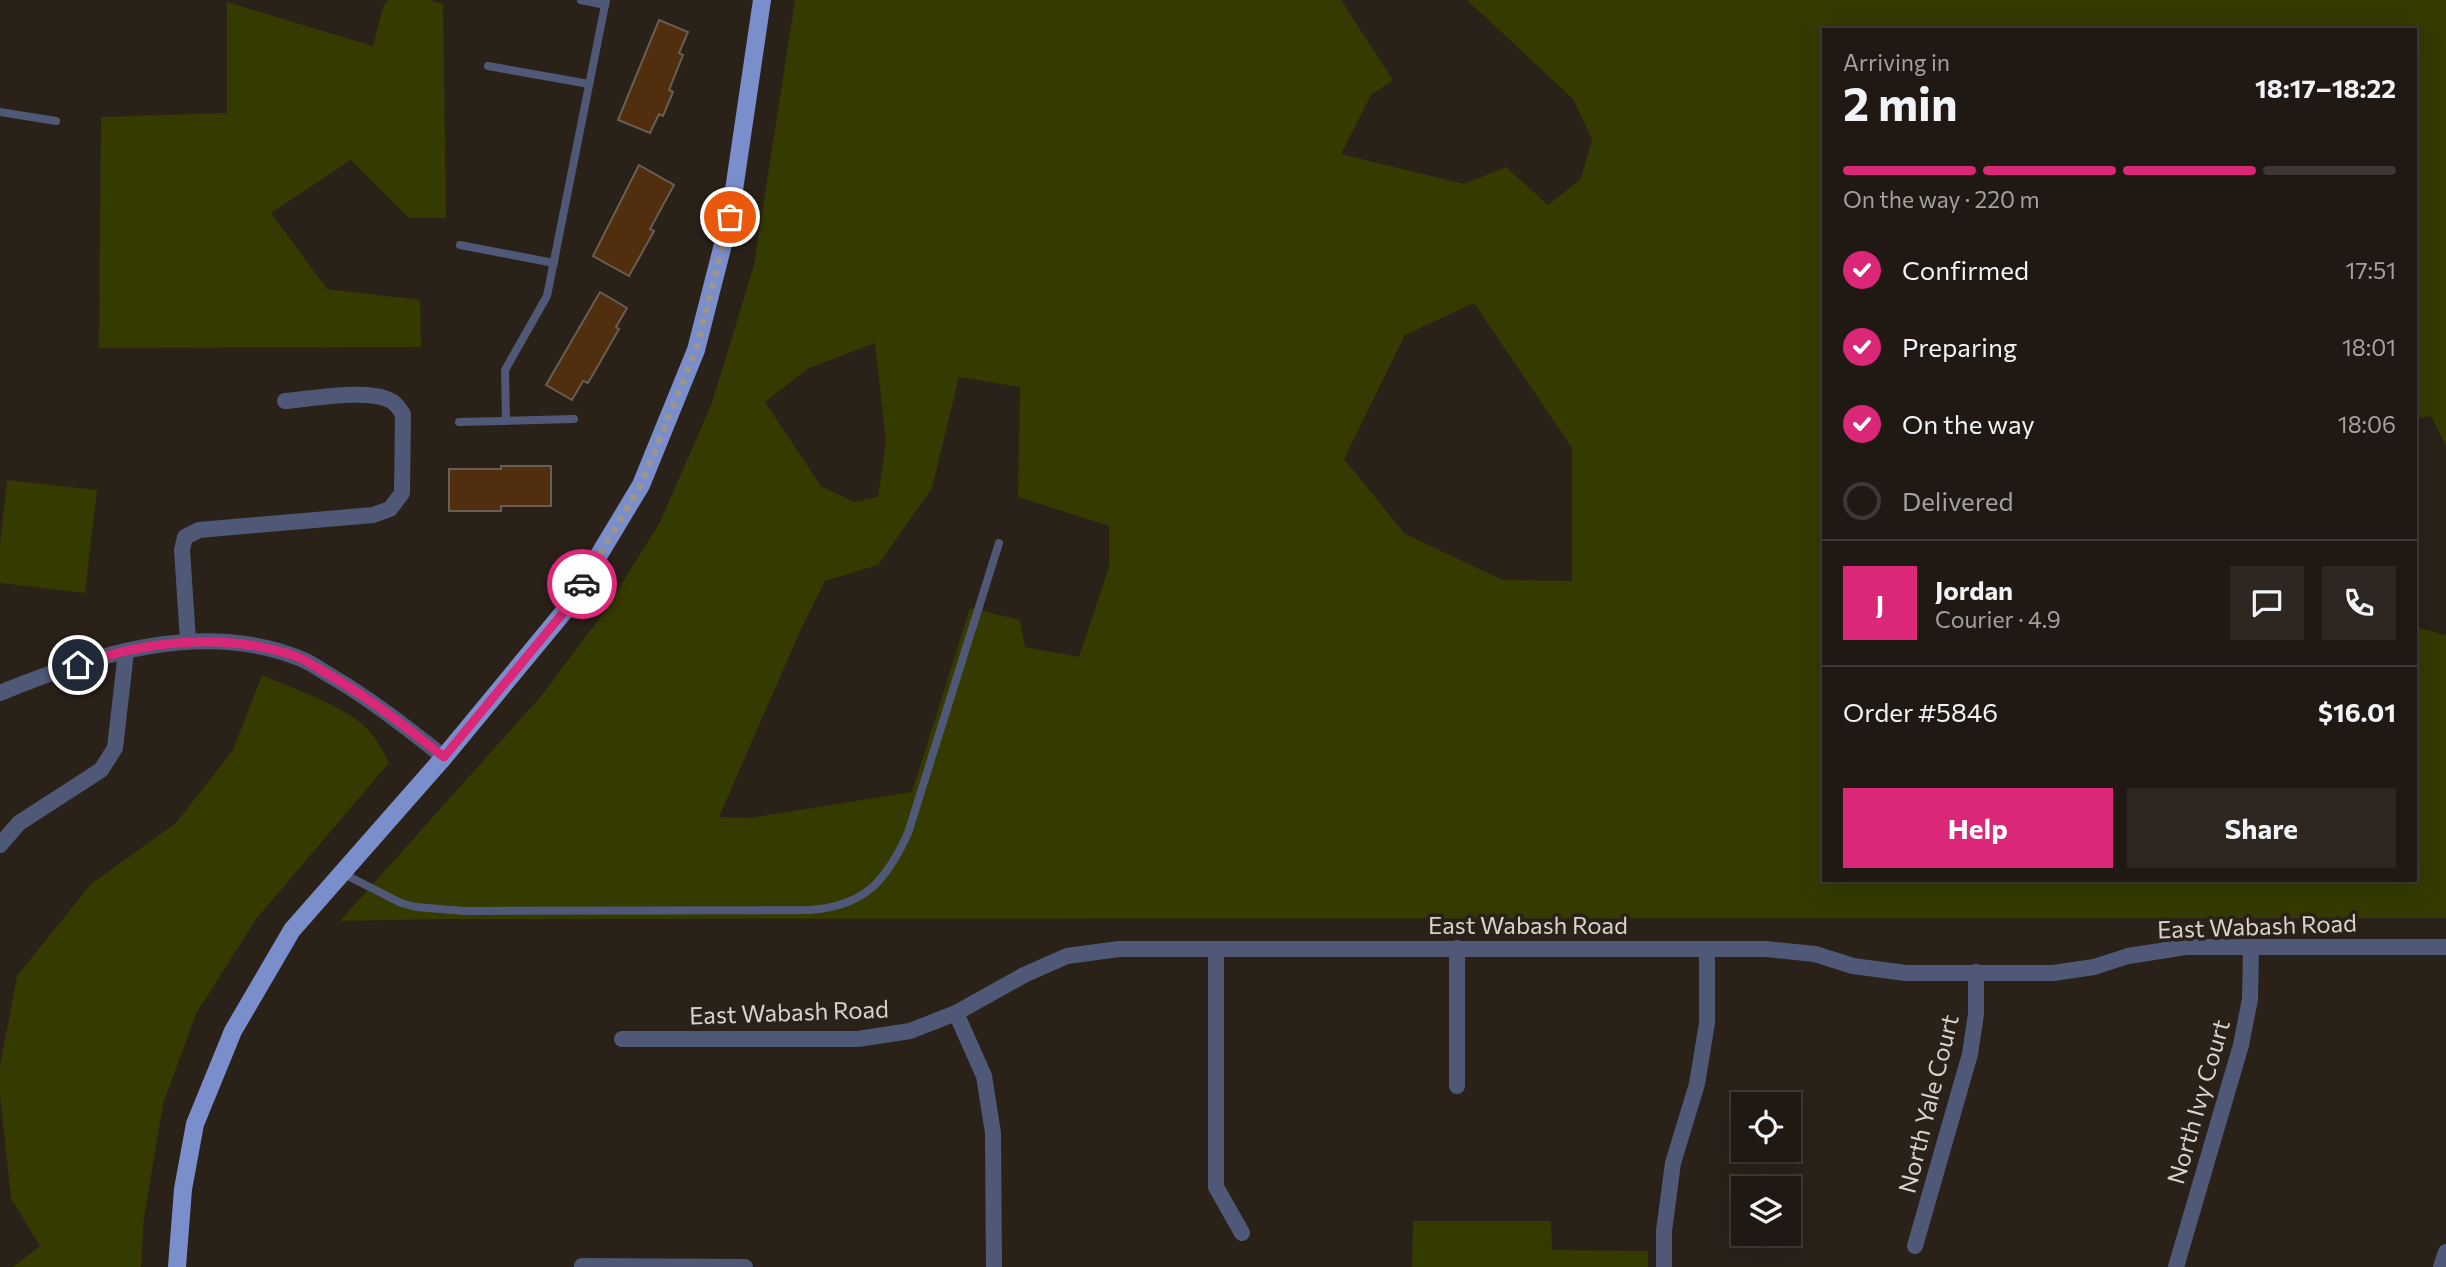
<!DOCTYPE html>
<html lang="en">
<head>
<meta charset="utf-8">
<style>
	:root { --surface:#201913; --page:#2d2621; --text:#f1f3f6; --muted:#a2a0a0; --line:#3d3833; --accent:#db2777 }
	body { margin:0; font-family:Commissioner,sans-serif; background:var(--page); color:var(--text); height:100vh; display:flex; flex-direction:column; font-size:26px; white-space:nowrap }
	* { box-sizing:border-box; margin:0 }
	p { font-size:23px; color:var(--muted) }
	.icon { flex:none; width:38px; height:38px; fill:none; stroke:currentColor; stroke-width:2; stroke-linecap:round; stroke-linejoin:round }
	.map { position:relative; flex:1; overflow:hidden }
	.side { position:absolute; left:1822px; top:28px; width:595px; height:854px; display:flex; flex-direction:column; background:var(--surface); border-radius:0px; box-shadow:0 7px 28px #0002,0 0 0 2px var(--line) }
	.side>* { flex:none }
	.controls { position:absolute; left:1731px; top:1092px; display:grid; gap:14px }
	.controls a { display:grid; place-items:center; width:70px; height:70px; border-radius:0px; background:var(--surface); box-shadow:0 7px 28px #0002,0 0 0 2px var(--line); font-size:35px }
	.pin { position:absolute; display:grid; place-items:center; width:60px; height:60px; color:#fff; margin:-30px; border:4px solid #fff; border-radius:50%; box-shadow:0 2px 7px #0007 }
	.courier { position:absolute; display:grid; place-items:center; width:70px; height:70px; margin:-35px; border:5px solid #db2777; border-radius:50%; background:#fff; color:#222; box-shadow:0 2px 9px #0007 }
	.head em { font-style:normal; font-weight:700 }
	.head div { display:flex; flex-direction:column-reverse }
	.head { display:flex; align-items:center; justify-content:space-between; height:119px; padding:0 21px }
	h1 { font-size:46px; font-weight:700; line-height:52px }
	.bar { display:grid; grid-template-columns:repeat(4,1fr); gap:10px 7px; align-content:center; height:84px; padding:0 21px }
	.bar i { height:9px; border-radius:5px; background:var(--line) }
	.bar .on { background:var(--accent) }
	.bar p { grid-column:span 4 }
	.line { display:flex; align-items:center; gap:18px; padding:0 21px; border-top:2px solid var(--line) }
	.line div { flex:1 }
	.round { display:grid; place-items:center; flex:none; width:74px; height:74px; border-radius:0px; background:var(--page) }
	ol { padding:0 21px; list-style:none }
	li { display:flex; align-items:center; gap:21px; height:77px }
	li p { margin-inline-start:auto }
	li .icon { padding:7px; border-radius:50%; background:var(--accent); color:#fff; stroke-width:4 }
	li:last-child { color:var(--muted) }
	li i { width:38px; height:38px; border:4px solid var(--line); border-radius:50% }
	.action { display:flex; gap:14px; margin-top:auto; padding:14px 21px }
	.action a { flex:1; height:80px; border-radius:0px; background:var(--accent); color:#fff; font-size:28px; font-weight:700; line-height:80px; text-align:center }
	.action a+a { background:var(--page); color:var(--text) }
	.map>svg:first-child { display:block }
	.green { fill:#343a00; fill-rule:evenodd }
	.building { fill:#512f0e; stroke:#695e55; stroke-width:2 }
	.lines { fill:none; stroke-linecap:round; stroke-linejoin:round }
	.service { stroke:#4f5977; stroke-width:8 }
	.minor { stroke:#4f5977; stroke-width:16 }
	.primary { stroke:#7b8ecc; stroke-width:18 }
	.done { stroke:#9c958e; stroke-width:7; stroke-dasharray:0 12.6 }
	.route { stroke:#db2777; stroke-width:9 }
	.labels { text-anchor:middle; stroke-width:7; stroke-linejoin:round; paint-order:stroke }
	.street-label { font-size:24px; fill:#d9d3cd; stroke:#2a2119 }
</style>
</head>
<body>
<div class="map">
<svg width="2446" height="1267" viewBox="0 0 2446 1267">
	<rect width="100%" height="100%" fill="#2a2119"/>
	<!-- green -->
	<g class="green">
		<path d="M 388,0 L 429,0 L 443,4 L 446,218 L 409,218 L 351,160 L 271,213 L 327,289 L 420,300 L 421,347 L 99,348 L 101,117 L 227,113 L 227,2 L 373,46 L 383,7 Z"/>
		<path d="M 795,0 L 1341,0 L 1393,80 L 1371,95 L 1341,154 L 1464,184 L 1506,167 L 1548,205 L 1581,179 L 1592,139 L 1573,99 L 1467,0 L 2446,0 L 2446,446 L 2431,416 L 2415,419 L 2415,30 L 1824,30 L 1824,880 L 2415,880 L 2415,627 L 2446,635 L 2446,918 L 442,919 L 340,921 L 542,695 L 605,611 L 660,522 L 712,403 L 754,265 ZM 1474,303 L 1572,448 L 1572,581 L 1503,580 L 1405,534 L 1344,459 L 1405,335 ZM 875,343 L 886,442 L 878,497 L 854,502 L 821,486 L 765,402 L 809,368 ZM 959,377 L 1020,387 L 1018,497 L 1109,526 L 1109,567 L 1079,657 L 1025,647 L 1020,620 L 970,608 L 912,792 L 749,818 L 719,817 L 801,629 L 825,581 L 878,565 L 932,488 Z"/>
		<path d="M 7,480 L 97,490 L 85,593 L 0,583 L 0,545 Z"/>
		<path d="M 262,675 C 293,688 335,703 361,723 C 374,733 383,750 389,763 L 256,919 L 196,1014 L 163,1104 L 144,1217 L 141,1267 L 13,1267 L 40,1246 L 11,1198 L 0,1095 L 0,1066 L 17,976 L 91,884 L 176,823 L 233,750 Z"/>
		<path d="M 1413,1221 L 1551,1221 L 1552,1250 L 1648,1251 L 1648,1267 L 1412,1267 Z"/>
	</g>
	<!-- building -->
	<g class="building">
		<path d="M 659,20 L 688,32 L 679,53 L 683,55 L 669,90 L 673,92 L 663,116 L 659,114 L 650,133 L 618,120 Z"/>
		<path d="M 639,165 L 674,185 L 650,229 L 654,231 L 629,276 L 593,256 Z"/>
		<path d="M 600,292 L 627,308 L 616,327 L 619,329 L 588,383 L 583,381 L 572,400 L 546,385 Z"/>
		<path d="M 501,466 L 551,466 L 551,506 L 501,506 L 501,511 L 449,511 L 449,469 L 501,469 Z"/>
	</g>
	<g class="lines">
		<!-- service -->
		<g class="service">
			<path d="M 581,0 L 605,5"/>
			<path d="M 488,66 L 589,84"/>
			<path d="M 0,112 L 56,121"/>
			<path d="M 460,245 L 554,263"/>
			<path d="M 506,421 L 505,370 L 547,296 L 606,0"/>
			<path d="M 459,422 L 574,419"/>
			<path d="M 342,873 L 401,903 L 416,907 L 464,911 L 810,910 C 865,906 886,881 908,833 L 999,543"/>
		</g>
		<!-- minor -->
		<g class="minor">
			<path d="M 188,640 L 182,550 L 185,537 L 199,530 L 373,515 L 390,509 L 402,493 L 403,414 C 398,407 395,402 387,399 C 364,389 311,399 285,401"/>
			<path d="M 0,693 C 92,655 201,619 299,658 C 310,662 321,670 331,676 C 372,700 407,728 444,757"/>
			<path d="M 0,845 L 19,823 L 101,770 L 115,748 L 126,652"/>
			<path d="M 1457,948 L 1457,1086"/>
			<path d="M 1216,949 L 1216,1187 L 1242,1233"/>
			<path d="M 956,1013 L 984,1076 L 993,1133 L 994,1267"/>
			<path d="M 622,1039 L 858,1039 L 910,1031 L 956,1013 L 1024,975 L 1067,956 L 1119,949 L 1766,949 L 1815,954 L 1853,966 L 1906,973 L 2053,973 L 2094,967 L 2128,956 L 2186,947 L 2446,947"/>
			<path d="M 1915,1246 L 1970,1054 L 1976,1014 L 1976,972"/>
			<path d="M 582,1266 L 745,1267"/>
			<path d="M 1664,1267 L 1664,1231 L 1673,1163 L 1697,1084 L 1707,1023 L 1707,949"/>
			<path d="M 2176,1267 L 2241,1045 L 2250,999 L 2251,947"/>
			<path d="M 2441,1267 L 2446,1252"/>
		</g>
		<!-- primary -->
		<path class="primary" d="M 177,1267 L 183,1189 L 195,1124 L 233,1031 L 292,930 L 444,757 L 567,608 L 641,485 L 696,350 L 730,217 L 762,0"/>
	</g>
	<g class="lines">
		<!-- done -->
		<path class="done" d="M 582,584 L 641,485 L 696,350 L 730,217"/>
		<!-- route -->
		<path class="route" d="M 78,665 C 148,640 227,632 298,657 C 309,662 320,670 331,676 C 372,700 406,727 444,757 L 567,608 L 582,584"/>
	</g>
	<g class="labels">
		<!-- street labels -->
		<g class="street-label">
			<text x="1528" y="934">East Wabash Road</text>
			<text transform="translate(2257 927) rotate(-2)" y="8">East Wabash Road</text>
			<text transform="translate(789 1013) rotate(-2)" y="8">East Wabash Road</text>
			<text transform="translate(2199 1102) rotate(-74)" y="8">North Ivy Court</text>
			<text transform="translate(1929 1104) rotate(-76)" y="8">North Yale Court</text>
		</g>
	</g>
</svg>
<div class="controls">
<a><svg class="icon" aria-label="locate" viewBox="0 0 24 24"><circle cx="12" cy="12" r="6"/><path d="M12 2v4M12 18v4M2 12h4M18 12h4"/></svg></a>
<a><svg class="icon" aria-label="layers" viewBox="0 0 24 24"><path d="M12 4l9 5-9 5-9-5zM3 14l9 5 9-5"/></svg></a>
</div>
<div class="pin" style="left:730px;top:217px;background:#ea580c"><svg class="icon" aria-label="bag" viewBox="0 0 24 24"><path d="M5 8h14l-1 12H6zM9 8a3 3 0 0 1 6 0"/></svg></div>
<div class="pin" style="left:78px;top:665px;background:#1f2937"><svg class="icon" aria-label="home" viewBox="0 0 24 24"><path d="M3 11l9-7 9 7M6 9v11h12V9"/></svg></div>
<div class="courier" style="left:582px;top:584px"><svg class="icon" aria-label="car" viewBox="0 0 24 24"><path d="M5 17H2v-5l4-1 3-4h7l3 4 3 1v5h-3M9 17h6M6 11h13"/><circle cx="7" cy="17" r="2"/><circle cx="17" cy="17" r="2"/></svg></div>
<section class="side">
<div class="head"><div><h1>2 min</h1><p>Arriving in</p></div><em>18:17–18:22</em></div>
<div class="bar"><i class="on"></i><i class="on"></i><i class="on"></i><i></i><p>On the way · 220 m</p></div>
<ol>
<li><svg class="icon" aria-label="check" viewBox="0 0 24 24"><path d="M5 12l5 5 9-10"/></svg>Confirmed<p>17:51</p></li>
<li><svg class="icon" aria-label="check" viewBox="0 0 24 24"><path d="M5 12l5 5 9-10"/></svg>Preparing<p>18:01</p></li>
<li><svg class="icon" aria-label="check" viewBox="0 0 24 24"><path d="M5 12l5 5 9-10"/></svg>On the way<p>18:06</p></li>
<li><i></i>Delivered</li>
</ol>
<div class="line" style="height:126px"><b class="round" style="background:var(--accent);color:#fff">J</b><div><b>Jordan</b><p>Courier · 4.9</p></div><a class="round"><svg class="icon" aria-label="chat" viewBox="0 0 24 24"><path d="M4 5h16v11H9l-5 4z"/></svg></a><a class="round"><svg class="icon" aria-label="phone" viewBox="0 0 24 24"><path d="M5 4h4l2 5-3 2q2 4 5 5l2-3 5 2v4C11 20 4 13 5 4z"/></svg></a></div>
<div class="line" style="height:91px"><div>Order #5846</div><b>$16.01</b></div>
<div class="action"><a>Help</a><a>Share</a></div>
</section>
</div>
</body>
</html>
